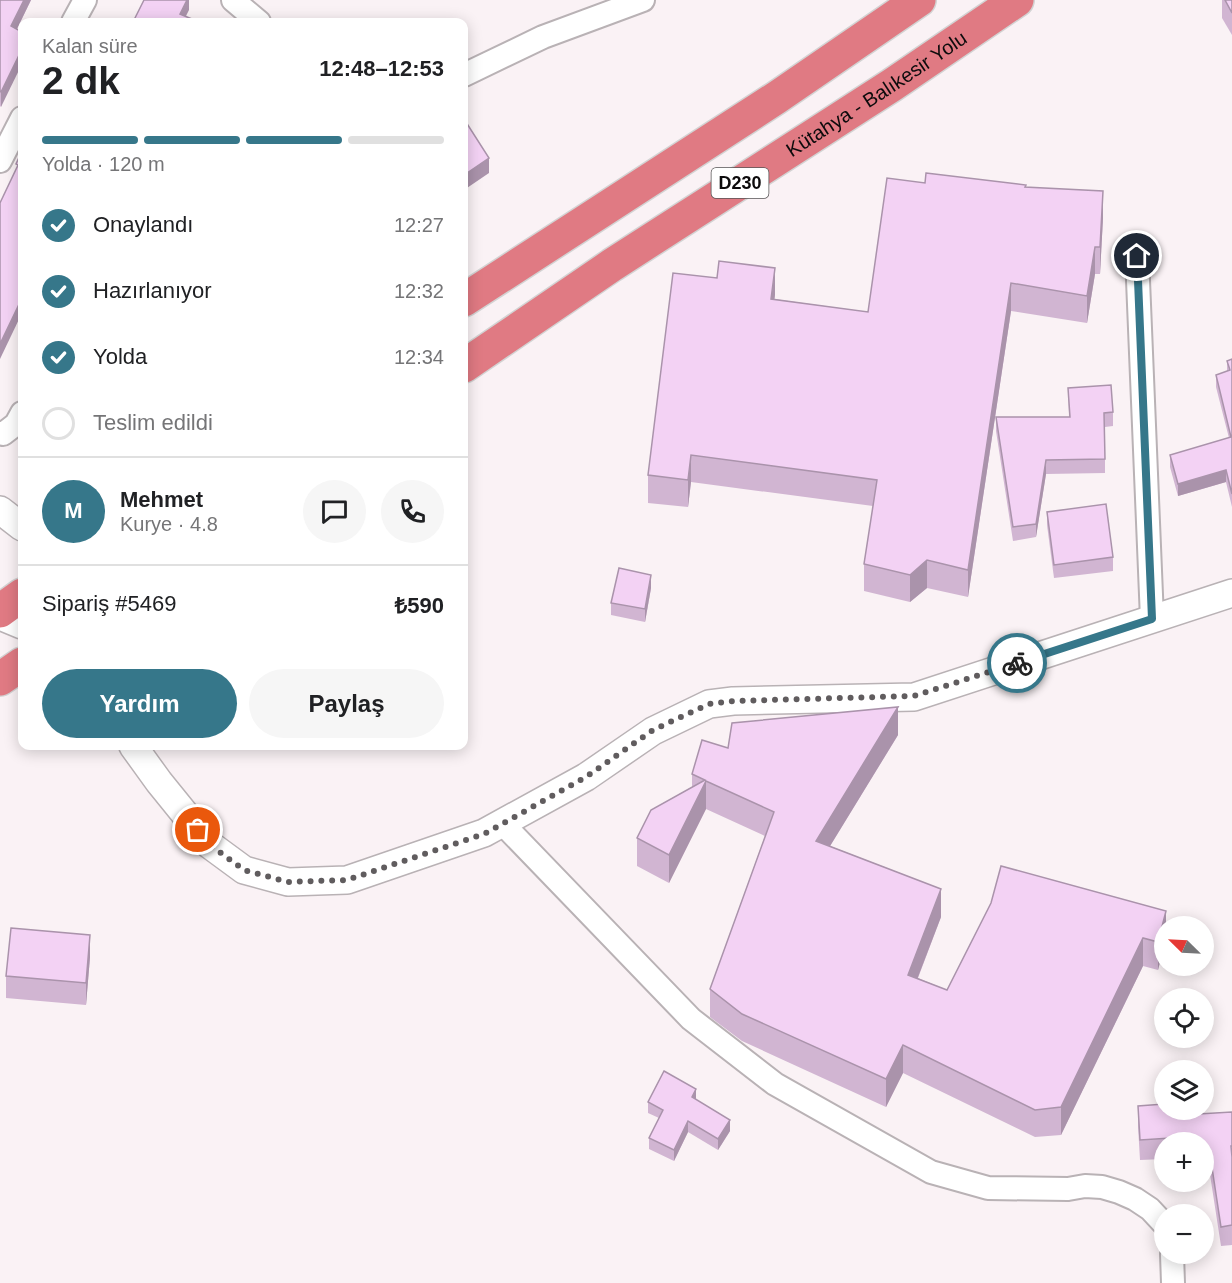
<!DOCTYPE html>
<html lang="tr">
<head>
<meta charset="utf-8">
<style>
	:root { --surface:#fff; --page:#f6f6f6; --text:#202124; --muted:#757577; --line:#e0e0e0; --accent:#36778a }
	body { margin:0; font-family:Helvetica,sans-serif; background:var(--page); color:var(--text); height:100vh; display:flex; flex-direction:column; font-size:22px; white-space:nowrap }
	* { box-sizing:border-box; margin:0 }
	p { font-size:20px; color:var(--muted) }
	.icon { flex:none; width:33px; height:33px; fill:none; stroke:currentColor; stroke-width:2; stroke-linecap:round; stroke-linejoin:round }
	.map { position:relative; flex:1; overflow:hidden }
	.panel { position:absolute; left:18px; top:18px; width:450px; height:732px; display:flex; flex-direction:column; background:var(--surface); border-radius:12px; box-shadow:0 3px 15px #0003 }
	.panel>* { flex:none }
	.needle { width:39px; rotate:294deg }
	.fabs { position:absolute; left:1154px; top:916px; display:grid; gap:12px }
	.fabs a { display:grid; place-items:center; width:60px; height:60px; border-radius:50%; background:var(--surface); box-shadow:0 3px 15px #0003; font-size:30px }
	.pin { position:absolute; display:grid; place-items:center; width:51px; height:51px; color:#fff; margin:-26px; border:3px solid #fff; border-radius:50%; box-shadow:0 2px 6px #0007 }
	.courier { position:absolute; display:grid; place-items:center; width:60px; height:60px; margin:-30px; border:4px solid #36778a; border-radius:50%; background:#fff; color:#222; box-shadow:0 2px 8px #0007 }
	.overview em { font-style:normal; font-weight:700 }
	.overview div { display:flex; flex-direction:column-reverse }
	.overview { display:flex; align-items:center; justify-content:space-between; height:102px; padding:0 24px }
	h1 { font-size:39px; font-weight:700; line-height:45px }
	.bar { display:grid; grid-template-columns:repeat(4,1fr); gap:9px 6px; align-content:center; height:72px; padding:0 24px }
	.bar i { height:8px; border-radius:4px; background:var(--line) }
	.bar .on { background:var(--accent) }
	.bar p { grid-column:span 4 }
	.line { display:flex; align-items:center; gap:15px; padding:0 24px; border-top:2px solid var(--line) }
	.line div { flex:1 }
	.round { display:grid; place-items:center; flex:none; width:63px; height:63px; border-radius:32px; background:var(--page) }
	ol { padding:0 24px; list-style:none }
	li { display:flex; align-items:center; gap:18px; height:66px }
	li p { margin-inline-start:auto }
	li .icon { padding:6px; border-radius:50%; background:var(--accent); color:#fff; stroke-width:4 }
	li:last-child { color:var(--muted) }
	li i { width:33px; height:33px; border:3px solid var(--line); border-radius:50% }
	.cta { display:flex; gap:12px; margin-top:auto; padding:12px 24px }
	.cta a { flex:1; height:69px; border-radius:36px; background:var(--accent); color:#fff; font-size:24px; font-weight:700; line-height:69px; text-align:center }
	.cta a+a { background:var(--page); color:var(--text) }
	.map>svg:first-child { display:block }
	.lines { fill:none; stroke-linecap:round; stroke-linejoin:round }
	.minor-casing { stroke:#b9b2b5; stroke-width:26 }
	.tertiary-casing { stroke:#b9b2b5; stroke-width:30 }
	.trunk-casing { stroke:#d3d3d3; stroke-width:36 }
	.minor { stroke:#fff; stroke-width:22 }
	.tertiary { stroke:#fff; stroke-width:27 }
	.trunk { stroke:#e07a83; stroke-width:33 }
	.wall { fill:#d1b5d2 }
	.shaded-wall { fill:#aa93ab }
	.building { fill:#f3d2f4; stroke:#aa93ab; stroke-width:1.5 }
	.done { stroke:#605c5e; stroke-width:6; stroke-dasharray:0 10.8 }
	.route { stroke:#36778a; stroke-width:8 }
	.labels { text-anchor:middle; stroke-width:5; stroke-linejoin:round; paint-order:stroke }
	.shield { fill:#fff; stroke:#565455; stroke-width:1.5 }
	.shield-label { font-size:18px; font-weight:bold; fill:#0d0b0c }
	.street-label { font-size:20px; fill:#0d0b0c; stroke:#fff }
</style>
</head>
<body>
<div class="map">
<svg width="1232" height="1283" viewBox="0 0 1232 1283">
	<rect width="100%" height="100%" fill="#faf2f5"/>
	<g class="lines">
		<!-- minor casing -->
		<g class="minor-casing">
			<g id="minor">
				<path d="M 233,0 L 259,22"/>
				<path d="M 73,22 L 85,0"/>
				<path d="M 464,75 L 543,37 L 643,0"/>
				<path d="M 0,161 L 22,118"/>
				<path d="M 1137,256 L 1152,619"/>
				<path d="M 0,433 L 3,434 L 16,424 L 22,413"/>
				<path d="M 502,823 L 691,1019 L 775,1084 L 931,1172 L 988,1188 L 1068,1189 L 1085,1186 L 1102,1187 L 1119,1192 L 1135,1199 L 1150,1209 L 1164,1224"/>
				<path d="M 1172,1254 L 1173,1283"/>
			</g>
		</g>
		<!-- tertiary casing -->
		<g class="tertiary-casing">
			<g id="tertiary">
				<path d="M 0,510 L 22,527"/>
				<path d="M 0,616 L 22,625"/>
				<path d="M 133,746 L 159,782 L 210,845 L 244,870 L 288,882 L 347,880 L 484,833 L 586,777 L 653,731 L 709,704 L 733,701 L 914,697 L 1232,593"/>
			</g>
		</g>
		<!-- trunk casing -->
		<g class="trunk-casing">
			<g id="trunk">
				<path d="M 464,300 L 776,98 L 919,0"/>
				<path id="s1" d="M 464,366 L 612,265 L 892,85 L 1017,0"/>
				<path d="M 0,611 L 22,595"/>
				<path d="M 0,679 L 22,664"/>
			</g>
		</g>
		<!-- minor -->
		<use href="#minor" class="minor"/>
		<!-- tertiary -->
		<use href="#tertiary" class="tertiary"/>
		<!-- trunk -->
		<use href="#trunk" class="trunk"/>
	</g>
	<!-- wall -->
	<g class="wall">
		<path d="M 0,0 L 31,0 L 17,29 L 1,107 L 0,106 Z"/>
		<path d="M 1222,0 L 1232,0 L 1232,35 L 1222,18 Z"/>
		<path d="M 925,183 L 1026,187 L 1103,218 L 1100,274 L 1095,274 L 1087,323 L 1011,311 L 968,597 L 927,588 L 910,602 L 864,591 L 864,564 L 873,506 L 691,482 L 688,507 L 648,503 L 648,475 L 775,295 L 774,299 L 868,312 Z"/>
		<path d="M 1232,359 L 1232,507 L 1226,482 L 1178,496 L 1170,467 L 1170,455 L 1229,438 L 1216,387 L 1216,375 L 1227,371 L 1227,361 Z"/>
		<path d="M 1068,388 L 1113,412 L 1113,426 L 1105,427 L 1105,473 L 1046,474 L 1036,537 L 1013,541 L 996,431 L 996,417 L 1069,417 Z"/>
		<path d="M 1047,512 L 1113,557 L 1113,571 L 1054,578 L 1047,525 Z"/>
		<path d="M 651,588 L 645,622 L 611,615 L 611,603 Z"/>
		<path d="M 898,707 L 898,735 L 830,846 L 941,889 L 941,917 L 918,978 L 947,990 L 991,903 L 1001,866 L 1166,911 L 1166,927 L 1164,927 L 1164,946 L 1158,970 L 1143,966 L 1061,1135 L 1035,1137 L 903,1073 L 886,1107 L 742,1041 L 710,1017 L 710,989 L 765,836 L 706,809 L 669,883 L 637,866 L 637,838 L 651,810 L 692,787 L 692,774 L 702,740 L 728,748 L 732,723 Z"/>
		<path d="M 90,957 L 86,1005 L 6,998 L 6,976 Z"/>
		<path d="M 696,1099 L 730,1131 L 718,1150 L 688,1132 L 674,1161 L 649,1149 L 649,1138 L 659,1118 L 648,1113 L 648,1102 Z"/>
		<path d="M 1138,1106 L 1182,1115 L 1232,1112 L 1232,1245 L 1221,1246 L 1209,1168 L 1203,1168 L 1203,1143 L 1164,1143 L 1164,1159 L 1140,1160 L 1138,1126 Z"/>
	</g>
	<!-- shaded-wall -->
	<g class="shaded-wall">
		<path d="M 24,0 L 31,0 L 11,41 L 11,26 Z"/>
		<path d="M 187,0 L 189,0 L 189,10 L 183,22 L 180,14 Z"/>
		<path d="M 22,49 L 22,64 L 1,107 L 1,92 Z"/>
		<path d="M 489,158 L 489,173 L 464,190 L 464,175 Z"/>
		<path d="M 1103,191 L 1103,218 L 1100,274 L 1100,247 Z"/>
		<path d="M 1095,247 L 1095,274 L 1087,323 L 1087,296 Z"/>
		<path d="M 775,268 L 775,295 L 771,326 L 771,299 Z"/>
		<path d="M 1011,283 L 1011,311 L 968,597 L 968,570 Z"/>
		<path d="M 22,298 L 22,313 L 0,359 L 0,344 Z"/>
		<path d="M 691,455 L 691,482 L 688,507 L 688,480 Z"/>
		<path d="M 1046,460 L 1046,474 L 1036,537 L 1036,524 Z"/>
		<path d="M 1226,470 L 1226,482 L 1178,496 L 1178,484 Z"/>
		<path d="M 927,560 L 927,588 L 910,602 L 910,575 Z"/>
		<path d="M 651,575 L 651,588 L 645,622 L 645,609 Z"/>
		<path d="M 898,707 L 898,735 L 816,869 L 816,841 Z"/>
		<path d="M 706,781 L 706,809 L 669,883 L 669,855 Z"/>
		<path d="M 941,889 L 941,917 L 908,1003 L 908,975 Z"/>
		<path d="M 1166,911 L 1166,927 L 1164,927 L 1164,946 L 1158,970 L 1158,942 Z"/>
		<path d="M 90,935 L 90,957 L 86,1005 L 86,983 Z"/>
		<path d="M 1143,938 L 1143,966 L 1061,1135 L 1061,1107 Z"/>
		<path d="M 903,1045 L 903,1073 L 886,1107 L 886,1079 Z"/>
		<path d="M 696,1089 L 696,1100 L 692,1097 Z"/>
		<path d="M 730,1120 L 730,1131 L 718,1150 L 718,1139 Z"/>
		<path d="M 688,1121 L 688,1132 L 674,1161 L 674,1150 Z"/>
	</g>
	<!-- building -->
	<g class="building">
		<path d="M 0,0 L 24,0 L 11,26 L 22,32 L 22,49 L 1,92 L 0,91 Z"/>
		<path d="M 144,0 L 187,0 L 180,14 L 199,22 L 133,22 Z"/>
		<path d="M 1225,0 L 1232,0 L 1232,13 Z"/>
		<path d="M 464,119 L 489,158 L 464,175 Z"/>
		<path d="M 22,151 L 22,298 L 0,344 L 0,203 L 18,165 L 16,164 Z"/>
		<path d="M 926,173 L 1026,185 L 1025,187 L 1103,191 L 1100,247 L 1095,247 L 1087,296 L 1011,283 L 968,570 L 927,560 L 910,575 L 864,564 L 877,480 L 691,455 L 688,480 L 648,475 L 673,273 L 717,278 L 719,261 L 775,268 L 771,299 L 868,312 L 887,178 L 925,183 Z"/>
		<path d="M 1232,359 L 1232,494 L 1226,470 L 1178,484 L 1170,455 L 1231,437 L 1216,375 L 1230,370 L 1227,361 Z"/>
		<path d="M 1111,385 L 1113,412 L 1104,413 L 1105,459 L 1046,460 L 1036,524 L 1013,527 L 996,417 L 1070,417 L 1068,388 Z"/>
		<path d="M 1106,504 L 1113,557 L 1054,565 L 1047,512 Z"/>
		<path d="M 619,568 L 651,575 L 645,609 L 611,603 Z"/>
		<path d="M 898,707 L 816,841 L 941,889 L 908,975 L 947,990 L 991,903 L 1001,866 L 1166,911 L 1158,942 L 1143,938 L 1061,1107 L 1035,1110 L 903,1045 L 886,1079 L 742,1014 L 710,989 L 774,812 L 706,781 L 669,855 L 637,838 L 651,810 L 705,780 L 692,774 L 702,740 L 728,748 L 732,723 Z"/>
		<path d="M 11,928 L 90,935 L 86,983 L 6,976 Z"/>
		<path d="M 664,1071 L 696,1089 L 692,1097 L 730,1120 L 718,1139 L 688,1121 L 674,1150 L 649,1138 L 663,1110 L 648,1102 Z"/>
		<path d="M 1164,1104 L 1164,1110 L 1181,1110 L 1182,1115 L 1232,1112 L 1232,1146 L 1231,1146 L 1232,1157 L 1232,1225 L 1221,1227 L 1209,1148 L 1203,1148 L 1203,1143 L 1187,1143 L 1186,1137 L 1140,1140 L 1138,1106 Z"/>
	</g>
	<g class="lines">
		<!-- done -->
		<path class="done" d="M 198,830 L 210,845 L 244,870 L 288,882 L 347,880 L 484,834 L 586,777 L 653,730 L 709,704 L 733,701 L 914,696 L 1017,663"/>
		<!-- route -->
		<path class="route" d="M 1017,663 L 1152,619 L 1137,256"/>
	</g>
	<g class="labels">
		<!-- shield labels -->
		<rect class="shield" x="711.5" y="168" width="57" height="30" rx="4.5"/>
		<g class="shield-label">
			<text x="740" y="189">D230</text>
		</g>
		<!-- street labels -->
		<g class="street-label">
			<text dy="7" stroke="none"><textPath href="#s1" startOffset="494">Kütahya - Balıkesir Yolu</textPath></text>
		</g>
	</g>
</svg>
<div class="fabs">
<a><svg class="needle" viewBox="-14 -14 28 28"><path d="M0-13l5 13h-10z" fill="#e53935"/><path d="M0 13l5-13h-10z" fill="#757577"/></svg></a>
<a><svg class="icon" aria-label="locate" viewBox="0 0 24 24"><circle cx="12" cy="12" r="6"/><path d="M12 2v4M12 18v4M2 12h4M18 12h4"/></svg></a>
<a><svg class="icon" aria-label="layers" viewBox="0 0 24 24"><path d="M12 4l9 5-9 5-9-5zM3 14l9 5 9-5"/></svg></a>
<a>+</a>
<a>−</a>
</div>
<div class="pin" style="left:198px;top:830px;background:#ea580c"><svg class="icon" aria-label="bag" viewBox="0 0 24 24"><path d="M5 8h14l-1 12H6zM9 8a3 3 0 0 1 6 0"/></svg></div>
<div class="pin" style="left:1137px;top:256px;background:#1f2937"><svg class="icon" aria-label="home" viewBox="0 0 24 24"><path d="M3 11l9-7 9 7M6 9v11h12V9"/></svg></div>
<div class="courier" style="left:1017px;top:663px"><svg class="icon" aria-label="bike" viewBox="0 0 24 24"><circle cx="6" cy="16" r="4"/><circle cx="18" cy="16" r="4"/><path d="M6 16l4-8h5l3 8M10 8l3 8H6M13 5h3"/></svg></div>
<section class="panel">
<div class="overview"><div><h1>2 dk</h1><p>Kalan süre</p></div><em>12:48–12:53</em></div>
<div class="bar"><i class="on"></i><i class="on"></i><i class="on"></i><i></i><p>Yolda · 120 m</p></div>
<ol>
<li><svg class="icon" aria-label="check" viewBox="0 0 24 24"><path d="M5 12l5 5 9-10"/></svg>Onaylandı<p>12:27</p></li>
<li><svg class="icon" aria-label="check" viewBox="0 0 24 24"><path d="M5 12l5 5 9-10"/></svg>Hazırlanıyor<p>12:32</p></li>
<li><svg class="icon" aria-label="check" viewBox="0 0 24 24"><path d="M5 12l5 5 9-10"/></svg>Yolda<p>12:34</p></li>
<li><i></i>Teslim edildi</li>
</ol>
<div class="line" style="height:108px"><b class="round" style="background:var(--accent);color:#fff">M</b><div><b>Mehmet</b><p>Kurye · 4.8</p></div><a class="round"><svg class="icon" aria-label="chat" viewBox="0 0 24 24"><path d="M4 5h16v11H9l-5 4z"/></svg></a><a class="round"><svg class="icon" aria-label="phone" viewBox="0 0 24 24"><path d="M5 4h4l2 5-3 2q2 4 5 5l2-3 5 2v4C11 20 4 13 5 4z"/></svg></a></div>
<div class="line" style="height:78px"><div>Sipariş #5469</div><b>₺590</b></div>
<div class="cta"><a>Yardım</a><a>Paylaş</a></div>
</section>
</div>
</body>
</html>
